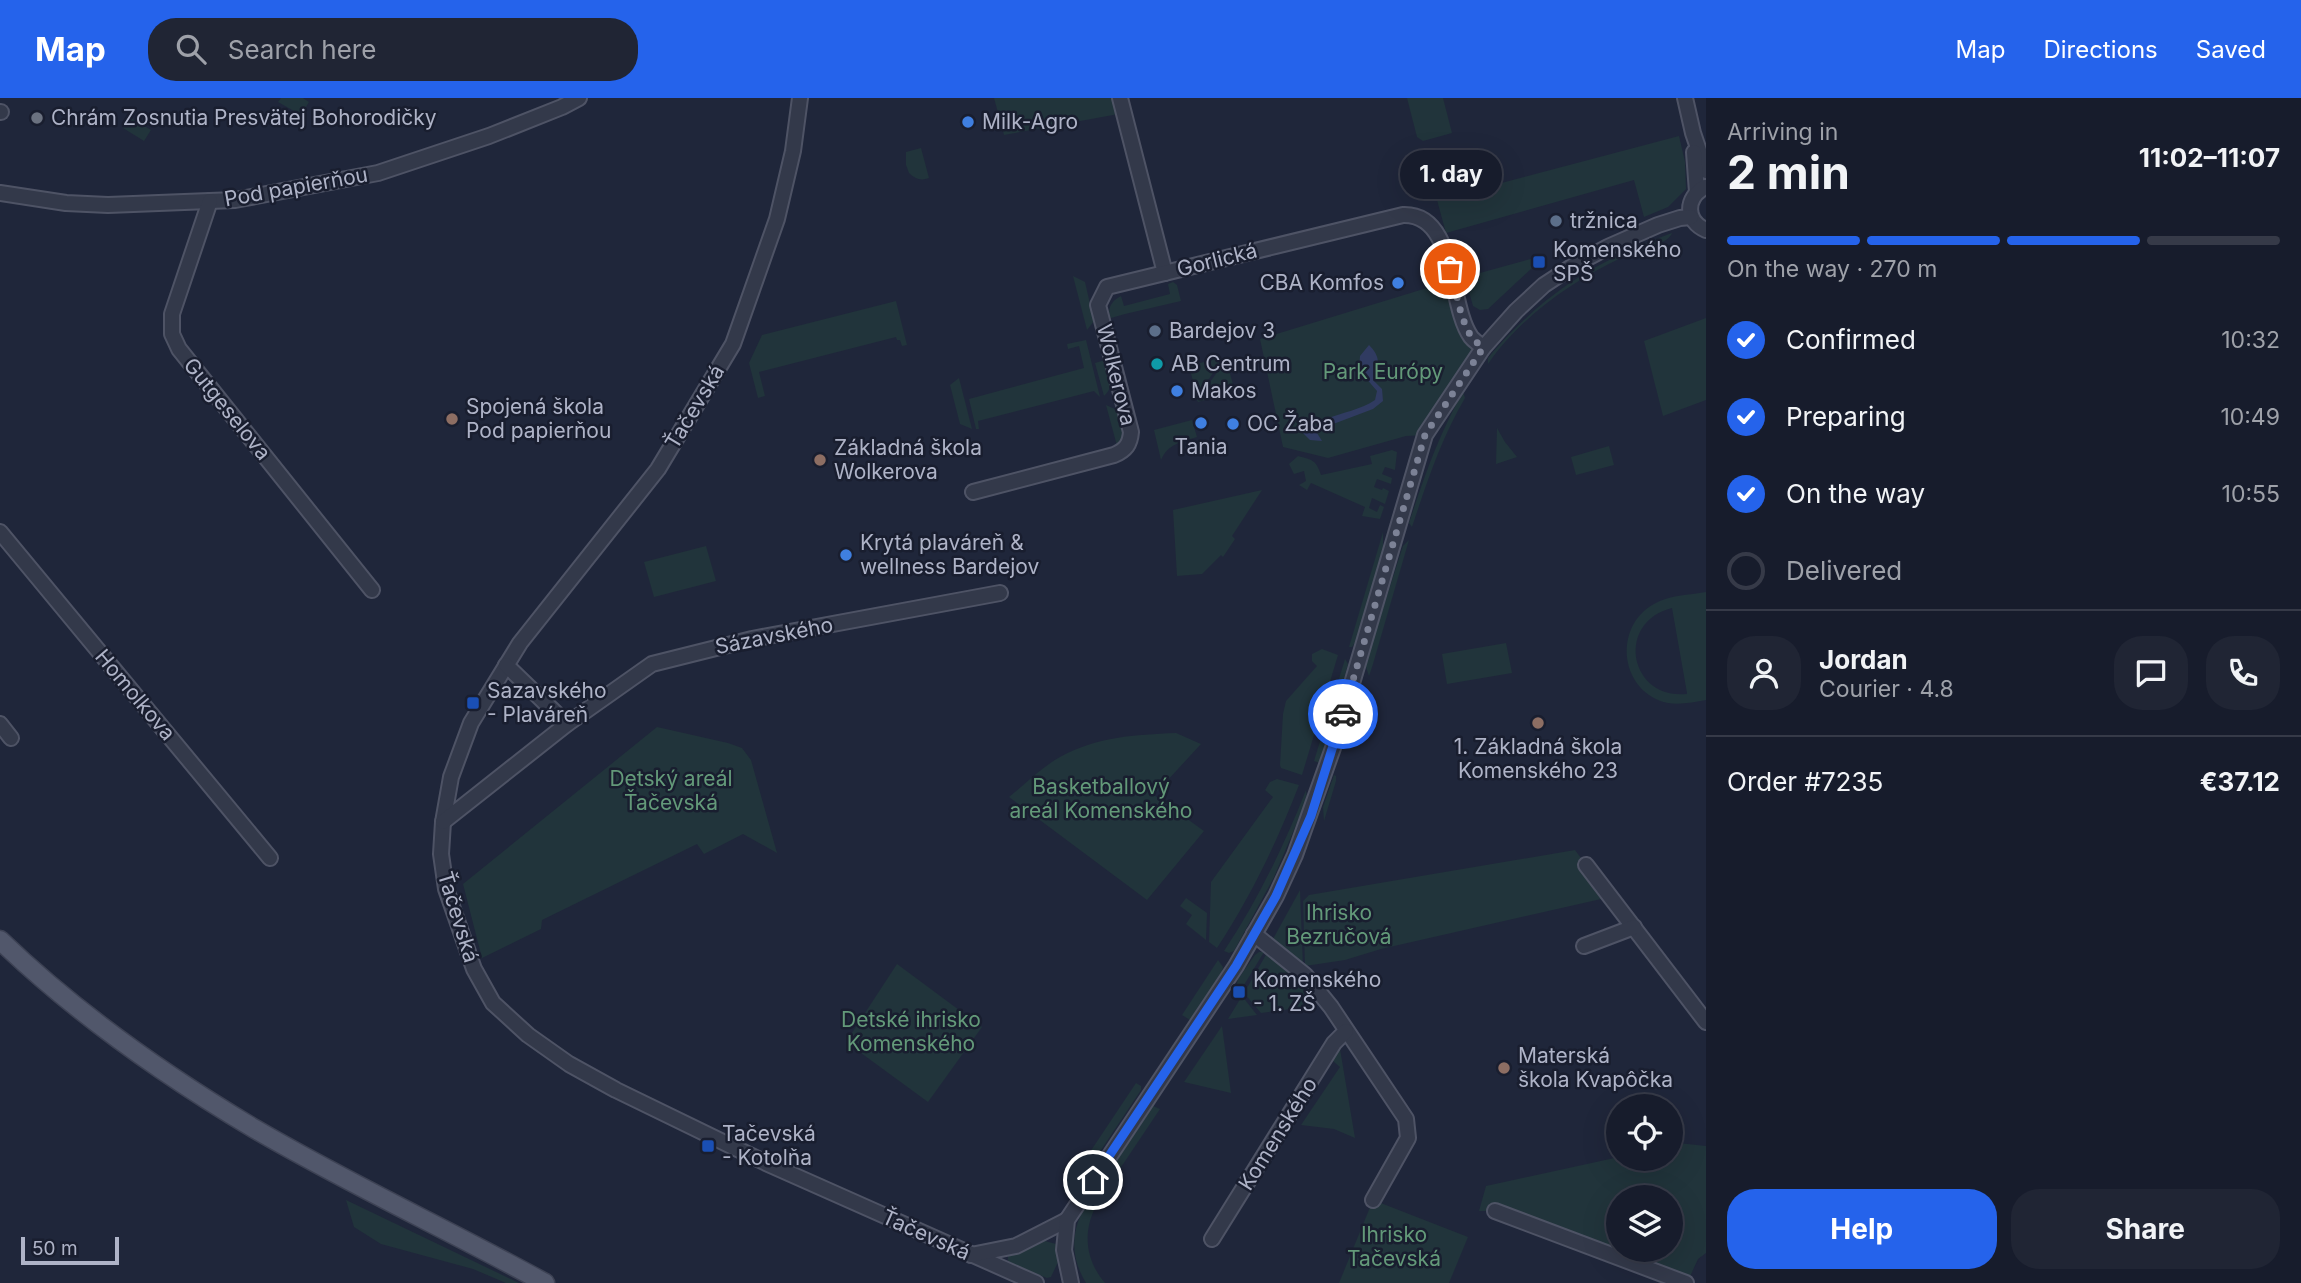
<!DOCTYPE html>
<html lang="en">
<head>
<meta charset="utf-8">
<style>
	:root { --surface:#171c2c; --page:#202534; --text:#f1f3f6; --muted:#9ea1a9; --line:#363a48; --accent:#2563eb }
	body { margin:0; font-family:Inter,sans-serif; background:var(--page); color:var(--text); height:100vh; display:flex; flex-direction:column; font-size:26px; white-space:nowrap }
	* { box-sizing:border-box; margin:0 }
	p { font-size:23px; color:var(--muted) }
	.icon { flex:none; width:38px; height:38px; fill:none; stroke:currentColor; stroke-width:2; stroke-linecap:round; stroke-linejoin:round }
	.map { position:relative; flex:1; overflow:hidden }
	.panel { display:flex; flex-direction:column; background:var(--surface); width:595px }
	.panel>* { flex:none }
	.buttons { position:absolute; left:1606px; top:996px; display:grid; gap:14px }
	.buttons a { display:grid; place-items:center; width:77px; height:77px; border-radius:50%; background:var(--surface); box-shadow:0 7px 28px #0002,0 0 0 2px var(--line); font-size:35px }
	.scale { position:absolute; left:21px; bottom:18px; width:98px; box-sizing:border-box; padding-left:7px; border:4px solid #aeb3c7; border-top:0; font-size:19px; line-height:24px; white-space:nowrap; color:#aeb3c7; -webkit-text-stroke:5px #191e2f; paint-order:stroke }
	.pin { position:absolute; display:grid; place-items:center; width:60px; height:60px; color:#fff; margin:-30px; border:4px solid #fff; border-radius:50%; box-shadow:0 2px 7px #0007 }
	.courier { position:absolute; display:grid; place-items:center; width:70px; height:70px; margin:-35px; border:5px solid #2563eb; border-radius:50%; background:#fff; color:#222; box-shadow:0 2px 9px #0007 }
	.bubble { position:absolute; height:49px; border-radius:24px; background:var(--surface); box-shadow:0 7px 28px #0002,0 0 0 2px var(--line); font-size:23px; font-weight:700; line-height:49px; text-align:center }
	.summary em { font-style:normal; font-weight:700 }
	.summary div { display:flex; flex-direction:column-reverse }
	.summary { display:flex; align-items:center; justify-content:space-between; height:119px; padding:0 21px }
	h1 { font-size:46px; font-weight:700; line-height:52px }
	.bar { display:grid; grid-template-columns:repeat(4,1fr); gap:10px 7px; align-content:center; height:84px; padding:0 21px }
	.bar i { height:9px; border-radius:5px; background:var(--line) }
	.bar .active { background:var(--accent) }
	.bar p { grid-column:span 4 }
	.line { display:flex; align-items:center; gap:18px; padding:0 21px; border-top:2px solid var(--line) }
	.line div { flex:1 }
	.round { display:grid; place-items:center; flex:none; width:74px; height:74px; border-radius:28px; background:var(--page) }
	ol { padding:0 21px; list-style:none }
	li { display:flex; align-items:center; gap:21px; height:77px }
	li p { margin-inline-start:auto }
	li .icon { padding:7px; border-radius:50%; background:var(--accent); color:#fff; stroke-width:4 }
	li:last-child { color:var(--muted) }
	li i { width:38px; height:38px; border:4px solid var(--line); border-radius:50% }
	.primary-button { display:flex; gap:14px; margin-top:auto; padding:14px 21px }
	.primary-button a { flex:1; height:80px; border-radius:28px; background:var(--accent); color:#fff; font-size:28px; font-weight:700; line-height:80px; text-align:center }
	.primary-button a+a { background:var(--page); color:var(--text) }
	header { display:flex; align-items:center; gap:42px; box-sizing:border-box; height:98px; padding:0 35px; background:var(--accent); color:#fff }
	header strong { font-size:33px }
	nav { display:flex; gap:38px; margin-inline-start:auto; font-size:24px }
	.search { width:490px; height:63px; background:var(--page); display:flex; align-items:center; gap:18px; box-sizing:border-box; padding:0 24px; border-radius:28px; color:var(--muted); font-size:26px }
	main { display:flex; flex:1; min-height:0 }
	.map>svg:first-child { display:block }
	.green { fill:#21343b; fill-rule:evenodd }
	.water { fill:#303b61 }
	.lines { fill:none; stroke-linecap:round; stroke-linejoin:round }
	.minor-casing { stroke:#4e5365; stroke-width:18 }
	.major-casing { stroke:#3d4254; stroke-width:21 }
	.minor { stroke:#33394a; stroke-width:14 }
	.major { stroke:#51576b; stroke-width:18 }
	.done { stroke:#7c8296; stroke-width:7; stroke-dasharray:0 12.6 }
	.route { stroke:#2563eb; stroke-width:9 }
	.worship-dot { fill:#6b7280; stroke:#191e2f; stroke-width:2.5 }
	.shop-dot { fill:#3f7fe0; stroke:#191e2f; stroke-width:2.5 }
	.service-dot { fill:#5c6f8a; stroke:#191e2f; stroke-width:2.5 }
	.transit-dot { fill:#1a4fb4; stroke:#191e2f; stroke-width:2.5 }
	.culture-dot { fill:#0f9aa8; stroke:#191e2f; stroke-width:2.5 }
	.education-dot { fill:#8d6e63; stroke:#191e2f; stroke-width:2.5 }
	.labels { text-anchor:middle; stroke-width:5; stroke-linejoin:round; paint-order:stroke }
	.poi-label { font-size:21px; fill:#aeb3c7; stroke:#191e2f; text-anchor:start }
	.street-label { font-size:21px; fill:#aeb3c7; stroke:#191e2f }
	.park-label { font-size:21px; fill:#639979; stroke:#191e2f }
</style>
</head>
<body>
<header>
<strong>Map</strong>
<div class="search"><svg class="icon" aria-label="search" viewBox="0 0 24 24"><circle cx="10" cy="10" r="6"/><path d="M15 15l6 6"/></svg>Search here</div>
<nav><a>Map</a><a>Directions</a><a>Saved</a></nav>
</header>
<main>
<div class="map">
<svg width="1706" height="1185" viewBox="0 0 1706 1185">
	<rect width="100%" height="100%" fill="#1f263a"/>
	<!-- green -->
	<g class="green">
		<path d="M 281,0 L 303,0 L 309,4 L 301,17 L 278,4 Z"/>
		<path d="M 994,0 L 1120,0 L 1124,15 L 1004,37 Z"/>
		<path d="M 1407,0 L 1443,0 L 1452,35 L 1423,43 L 1417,39 Z"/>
		<path d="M 129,19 L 151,32 L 144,43 L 123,30 Z"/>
		<path d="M 1679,38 L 1685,64 L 1686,91 L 1668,109 L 1644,119 L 1634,82 L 1446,135 L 1437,102 Z"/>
		<path d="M 921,50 L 929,80 C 921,83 915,81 909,75 L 906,67 L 906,54 Z"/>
		<path d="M 1672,135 C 1669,146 1634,155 1621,160 C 1571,183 1519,221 1488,266 L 1488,260 L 1493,254 C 1547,193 1596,163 1672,135 Z"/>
		<path d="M 1538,159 L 1539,162 L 1536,160 L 1531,165 L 1533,169 L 1488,211 L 1480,212 L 1473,208 L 1466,183 L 1469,178 Z"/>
		<path d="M 1073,178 L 1085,184 L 1094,223 L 1087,232 Z"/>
		<path d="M 1453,182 L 1462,219 L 1483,250 L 1425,337 L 1406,338 L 1328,360 L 1283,349 L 1260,241 Z"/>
		<path d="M 1173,184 L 1177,187 L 1181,203 L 1125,216 L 1111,220 L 1110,218 C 1107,209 1113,202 1121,198 L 1124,208 L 1170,196 L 1168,186 Z"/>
		<path d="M 896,203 L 907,247 L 902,248 L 900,242 L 897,242 L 896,239 L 759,274 L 765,298 L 758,300 L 749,265 L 762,237 Z"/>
		<path d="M 1706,220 L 1706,302 L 1663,318 L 1644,243 Z"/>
		<path d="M 1086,242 L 1100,299 L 1094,293 L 978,323 L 979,331 L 976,331 L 969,301 L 1084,270 L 1079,248 L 1068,251 L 1067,246 Z"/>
		<path d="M 1219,260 L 1220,265 L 1197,298 L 1189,268 Z"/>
		<path d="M 1105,262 C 1109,275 1116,288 1104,298 L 1095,265 Z"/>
		<path d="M 1226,262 L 1235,293 L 1198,304 L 1197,302 Z"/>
		<path d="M 959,280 L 972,331 L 960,326 L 950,287 Z"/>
		<path d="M 1463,294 L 1465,300 C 1441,341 1427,384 1412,429 L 1409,425 C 1424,379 1439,336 1463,294 Z"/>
		<path d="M 1106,307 L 1117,312 C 1124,325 1126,337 1117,348 Z"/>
		<path d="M 1192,322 L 1197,339 C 1181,344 1168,346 1161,362 L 1154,332 Z"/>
		<path d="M 1497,330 L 1505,344 L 1517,359 L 1496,366 Z"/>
		<path d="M 1609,348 L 1614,367 L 1576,377 L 1571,359 Z"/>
		<path d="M 1392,352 L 1397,354 L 1395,372 L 1385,369 L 1382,376 L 1392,380 L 1391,386 L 1377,381 L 1374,389 L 1382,392 L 1383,390 L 1389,393 L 1385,406 L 1372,400 L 1369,410 L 1377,414 L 1380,407 L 1384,409 L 1380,421 L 1362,418 L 1365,409 L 1311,385 L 1307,392 L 1299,387 L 1306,383 L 1304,373 L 1294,376 L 1289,366 L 1298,358 C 1313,362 1316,362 1321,377 L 1372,366 L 1370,358 Z"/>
		<path d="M 1262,392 L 1232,438 L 1235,441 L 1223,459 L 1221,457 L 1202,476 L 1177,478 L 1173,412 Z"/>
		<path d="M 1383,434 L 1383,451 L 1356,543 L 1352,549 L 1349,549 Z"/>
		<path d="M 1409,442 L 1373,566 L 1369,578 L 1365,566 L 1403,448 Z"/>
		<path d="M 706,448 L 716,483 L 654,499 L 644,464 Z"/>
		<path d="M 1706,494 L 1706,602 C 1694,604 1681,607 1668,605 C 1620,595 1612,529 1654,506 C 1669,497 1689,497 1706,494 ZM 1672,510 L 1687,595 L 1687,596 C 1629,602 1615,524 1672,510 Z"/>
		<path d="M 1506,545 L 1512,575 L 1447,586 L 1442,556 Z"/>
		<path d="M 1322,551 L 1338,557 L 1302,677 L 1281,670 L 1280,667 L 1283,616 L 1286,603 L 1317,568 L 1312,563 L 1312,556 Z"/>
		<path d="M 1345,561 L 1348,566 L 1347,570 L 1320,665 L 1314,663 Z"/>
		<path d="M 657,629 L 728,645 L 742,650 L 751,662 L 777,755 L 743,736 L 704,756 L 697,746 L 542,822 L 541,831 L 482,860 L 463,786 Z"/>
		<path d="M 1176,635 L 1201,646 L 1154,697 L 1204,733 L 1147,802 L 1009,699 C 1025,686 1042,669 1060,659 C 1099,638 1134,637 1176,635 Z"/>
		<path d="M 1334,677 L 1336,678 L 1336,683 L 1324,723 L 1323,709 Z"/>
		<path d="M 1277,681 L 1299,687 C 1277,744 1251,798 1217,850 L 1209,844 L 1211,784 L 1273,699 L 1265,692 L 1270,684 Z"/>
		<path d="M 1306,692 L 1307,701 L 1274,779 L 1234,853 L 1229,855 L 1224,853 C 1258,802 1284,748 1306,692 Z"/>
		<path d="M 1575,752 L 1610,799 L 1381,851 L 1345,862 L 1305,868 L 1303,803 L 1309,797 Z"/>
		<path d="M 1300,792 L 1303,868 L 1273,841 Z"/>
		<path d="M 1186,800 L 1207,815 L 1206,842 L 1186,826 L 1192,817 L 1180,808 Z"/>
		<path d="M 1259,854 L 1264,854 L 1241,892 L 1236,889 L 1238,881 L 1255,857 Z"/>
		<path d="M 1267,855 L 1304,884 L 1306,909 L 1261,915 L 1244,895 Z"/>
		<path d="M 1218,862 L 1223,869 L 1222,874 L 1190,922 L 1182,917 Z"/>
		<path d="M 897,866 L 982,929 L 928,1004 L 846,944 Z"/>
		<path d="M 1242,898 L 1257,917 L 1228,921 Z"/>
		<path d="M 1222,928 L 1231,995 L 1184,984 Z"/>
		<path d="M 1340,951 L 1355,1040 L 1334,1031 L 1301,1027 L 1340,969 L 1333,963 L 1335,957 Z"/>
		<path d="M 1136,985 L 1141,988 L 1141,992 L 1075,1091 L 1070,1094 L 1064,1093 Z"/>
		<path d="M 1153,1008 L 1160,1011 L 1097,1105 L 1091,1100 Z"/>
		<path d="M 1678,1045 L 1706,1048 L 1706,1155 L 1698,1161 L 1687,1185 L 1495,1113 L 1479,1113 L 1486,1088 L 1619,1059 L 1619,1060 L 1671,1060 L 1671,1047 ZM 1619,1099 L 1671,1099 L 1671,1152 L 1619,1152 Z"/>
		<path d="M 346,1102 L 519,1185 L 506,1185 L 473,1171 L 381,1146 L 354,1129 Z"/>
		<path d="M 1373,1102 L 1468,1139 L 1449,1185 L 1339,1185 Z"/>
		<path d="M 1088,1103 L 1096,1108 C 1082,1135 1086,1163 1105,1185 L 1086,1185 C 1069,1157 1071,1131 1088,1103 Z"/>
		<path d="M 1045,1143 L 1056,1146 L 1058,1164 L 1051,1179 L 1047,1180 L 1008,1164 L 1008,1157 Z"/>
	</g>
	<!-- water -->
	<path class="water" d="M 1369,247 C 1380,257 1381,270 1373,282 L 1382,291 L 1383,303 L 1373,311 L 1320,331 L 1317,335 L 1322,343 L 1310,342 L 1301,333 C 1312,333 1318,326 1327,321 C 1343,314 1360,312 1375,302 L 1377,293 L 1359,272 L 1360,258 Z"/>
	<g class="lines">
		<!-- minor casing -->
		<g class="minor-casing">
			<g id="minor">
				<path d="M 800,0 L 793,53 L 777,121 L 733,246 L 658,371 L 520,545 L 471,625 L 451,679 L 443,724 L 441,756 L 446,791 L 474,871 L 493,905 L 528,937 L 569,966 L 616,992 L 766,1065 L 1036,1185"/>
				<path d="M 1120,0 L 1165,175"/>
				<path d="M 1685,0 L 1693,35 L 1706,73"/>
				<path d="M 0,14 L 1,14"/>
				<path d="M 1694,54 L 1697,94"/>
				<path d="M 1705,89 C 1685,100 1685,123 1706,132"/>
				<path d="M 0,95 L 66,105 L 108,107 L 235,102 L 378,75 L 489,38 L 562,9 L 579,0"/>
				<path d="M 210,103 L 172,216 L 172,236 L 179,251 L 372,492"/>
				<path d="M 973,394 L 1114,357 C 1126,352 1130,346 1131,334 L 1098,207 L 1107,189 L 1403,117 C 1457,115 1448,207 1471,239 C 1474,243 1480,246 1483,250"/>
				<path d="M 0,434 L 270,760"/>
				<path d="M 506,567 L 567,626"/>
				<path d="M 0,626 L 11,640"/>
				<path d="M 443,724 L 567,626 L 652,566 L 752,541 L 1000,495"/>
				<path d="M 1586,767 L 1706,924"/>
				<path d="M 1254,836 L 1305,877 L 1331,909 L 1406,1021 L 1408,1040 L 1373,1102"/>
				<path d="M 1584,848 L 1634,829"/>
				<path d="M 1495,1113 L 1686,1185"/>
				<path d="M 1212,1141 L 1334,945 L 1346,933"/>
				<path d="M 971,1157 L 1016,1148 L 1067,1122"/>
				<path d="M 1071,1185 L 1064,1152 L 1067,1122 L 1236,868 L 1276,798 L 1295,757 L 1333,650 L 1425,337 L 1483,250 L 1516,213 L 1544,187 L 1576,166 L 1608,149 L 1658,127 L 1680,120 L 1691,119"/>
			</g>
		</g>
		<!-- major casing -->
		<g class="major-casing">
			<path id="major" d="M 0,842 C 76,915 164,977 255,1031 C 349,1086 449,1132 545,1185"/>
		</g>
		<!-- minor -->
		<use href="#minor" class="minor"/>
		<!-- major -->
		<use href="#major" class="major"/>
	</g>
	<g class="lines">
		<!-- done -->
		<path class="done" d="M 1343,616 L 1425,337 L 1483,250 L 1471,239 L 1462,219 L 1450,171"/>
		<!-- route -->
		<path class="route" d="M 1093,1082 L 1236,868 L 1276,798 L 1311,718 L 1343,616"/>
	</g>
	<!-- markers -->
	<circle class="worship-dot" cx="37" cy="20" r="7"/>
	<g class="shop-dot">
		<circle cx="968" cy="24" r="7"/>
		<circle cx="1398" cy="185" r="7"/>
		<circle cx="1177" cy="293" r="7"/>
		<circle cx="1201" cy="325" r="7"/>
		<circle cx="1233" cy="326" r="7"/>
		<circle cx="846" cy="457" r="7"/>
	</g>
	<g class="service-dot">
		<circle cx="1556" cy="123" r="7"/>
		<circle cx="1155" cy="233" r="7"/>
	</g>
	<g class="transit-dot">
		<rect x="1532" y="157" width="14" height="14" rx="3.5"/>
		<rect x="466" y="598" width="14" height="14" rx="3.5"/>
		<rect x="1232" y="887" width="14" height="14" rx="3.5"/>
		<rect x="701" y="1041" width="14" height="14" rx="3.5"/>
	</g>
	<circle class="culture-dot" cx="1157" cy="266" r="7"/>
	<g class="education-dot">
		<circle cx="452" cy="321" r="7"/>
		<circle cx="820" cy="362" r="7"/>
		<circle cx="1538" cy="625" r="7"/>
		<circle cx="1504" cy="970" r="7"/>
	</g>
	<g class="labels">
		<!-- poi labels -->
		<g class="poi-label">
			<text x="51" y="27">Chrám Zosnutia Presvätej Bohorodičky</text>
			<text x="982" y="31">Milk-Agro</text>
			<text x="1570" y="130">tržnica</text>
			<text x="1553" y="159">Komenského<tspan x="1553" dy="24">SPŠ</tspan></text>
			<text x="1384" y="192" text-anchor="end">CBA Komfos</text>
			<text x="1169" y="240">Bardejov 3</text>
			<text x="1171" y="273">AB Centrum</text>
			<text x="1191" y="300">Makos</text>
			<text x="466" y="316">Spojená škola<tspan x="466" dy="24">Pod papierňou</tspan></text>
			<text x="1247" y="333">OC Žaba</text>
			<text x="1201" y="356" text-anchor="middle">Tania</text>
			<text x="834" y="357">Základná škola<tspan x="834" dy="24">Wolkerova</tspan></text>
			<text x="860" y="452">Krytá plaváreň &amp;<tspan x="860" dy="24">wellness Bardejov</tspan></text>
			<text x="487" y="600">Sazavského<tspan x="487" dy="24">- Plaváreň</tspan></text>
			<text x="1538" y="656" text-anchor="middle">1. Základná škola<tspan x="1538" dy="24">Komenského 23</tspan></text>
			<text x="1253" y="889">Komenského<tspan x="1253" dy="24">- 1. ZŠ</tspan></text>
			<text x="1518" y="965">Materská<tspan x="1518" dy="24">škola Kvapôčka</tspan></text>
			<text x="722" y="1043">Tačevská<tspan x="722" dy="24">- Kotolňa</tspan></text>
		</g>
		<!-- street labels -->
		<g class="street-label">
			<text transform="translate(296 89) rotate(-10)" y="7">Pod papierňou</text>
			<text transform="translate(1217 162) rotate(-14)" y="7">Gorlická</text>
			<text transform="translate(1116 277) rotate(76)" y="7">Wolkerova</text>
			<text transform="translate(695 309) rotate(-59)" y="7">Ťačevská</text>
			<text transform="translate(227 311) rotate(51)" y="7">Gutgeselova</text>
			<text transform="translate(774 538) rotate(-11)" y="7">Sázavského</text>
			<text transform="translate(135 597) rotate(50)" y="7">Homolkova</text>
			<text transform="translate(458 819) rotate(73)" y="7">Ťačevská</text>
			<text transform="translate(1278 1036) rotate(-58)" y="7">Komenského</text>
			<text transform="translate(926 1137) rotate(24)" y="7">Ťačevská</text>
		</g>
		<!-- park labels -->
		<g class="park-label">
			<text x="1383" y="281">Park Európy</text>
			<text x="671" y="688">Detský areál<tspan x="671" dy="24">Ťačevská</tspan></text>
			<text x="1101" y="696">Basketballový<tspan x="1101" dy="24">areál Komenského</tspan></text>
			<text x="1339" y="822">Ihrisko<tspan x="1339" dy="24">Bezručová</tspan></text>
			<text x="911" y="929">Detské ihrisko<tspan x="911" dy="24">Komenského</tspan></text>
			<text x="1394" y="1144">Ihrisko<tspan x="1394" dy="24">Tačevská</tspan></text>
		</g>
	</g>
</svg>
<div class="buttons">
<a><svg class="icon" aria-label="locate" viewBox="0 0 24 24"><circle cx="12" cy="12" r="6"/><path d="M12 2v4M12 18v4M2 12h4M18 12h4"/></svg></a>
<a><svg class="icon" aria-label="layers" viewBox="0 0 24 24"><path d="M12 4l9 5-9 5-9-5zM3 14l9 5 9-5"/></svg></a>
</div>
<div class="scale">50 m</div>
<div class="pin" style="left:1450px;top:171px;background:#ea580c"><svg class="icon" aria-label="bag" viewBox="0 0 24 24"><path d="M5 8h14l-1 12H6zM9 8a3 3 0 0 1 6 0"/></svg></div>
<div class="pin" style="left:1093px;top:1082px;background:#1f2937"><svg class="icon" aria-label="home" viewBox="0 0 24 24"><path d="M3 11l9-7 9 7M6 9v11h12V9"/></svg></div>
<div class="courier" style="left:1343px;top:616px"><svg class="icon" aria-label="car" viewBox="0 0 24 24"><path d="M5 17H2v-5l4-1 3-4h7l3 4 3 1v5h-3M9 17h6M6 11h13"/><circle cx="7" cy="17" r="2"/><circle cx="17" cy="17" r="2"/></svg></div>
<div class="bubble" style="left:1400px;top:52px;width:102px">1. day</div>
</div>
<section class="panel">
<div class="summary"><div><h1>2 min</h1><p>Arriving in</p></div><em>11:02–11:07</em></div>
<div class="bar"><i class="active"></i><i class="active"></i><i class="active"></i><i></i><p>On the way · 270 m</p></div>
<ol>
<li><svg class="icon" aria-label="check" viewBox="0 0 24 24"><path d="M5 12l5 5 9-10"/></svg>Confirmed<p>10:32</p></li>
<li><svg class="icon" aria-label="check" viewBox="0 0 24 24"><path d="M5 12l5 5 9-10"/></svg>Preparing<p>10:49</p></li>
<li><svg class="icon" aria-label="check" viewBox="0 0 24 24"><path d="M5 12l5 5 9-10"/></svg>On the way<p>10:55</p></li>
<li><i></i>Delivered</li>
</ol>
<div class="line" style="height:126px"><a class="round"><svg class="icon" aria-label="person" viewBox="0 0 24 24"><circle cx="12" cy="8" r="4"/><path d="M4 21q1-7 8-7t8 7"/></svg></a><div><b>Jordan</b><p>Courier · 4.8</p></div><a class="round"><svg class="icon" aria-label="chat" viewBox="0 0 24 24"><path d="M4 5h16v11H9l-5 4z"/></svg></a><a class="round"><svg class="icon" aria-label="phone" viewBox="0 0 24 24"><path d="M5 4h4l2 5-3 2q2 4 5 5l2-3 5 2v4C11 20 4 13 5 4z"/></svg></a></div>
<div class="line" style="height:91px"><div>Order #7235</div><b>€37.12</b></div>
<div class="primary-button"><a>Help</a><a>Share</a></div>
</section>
</main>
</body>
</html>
